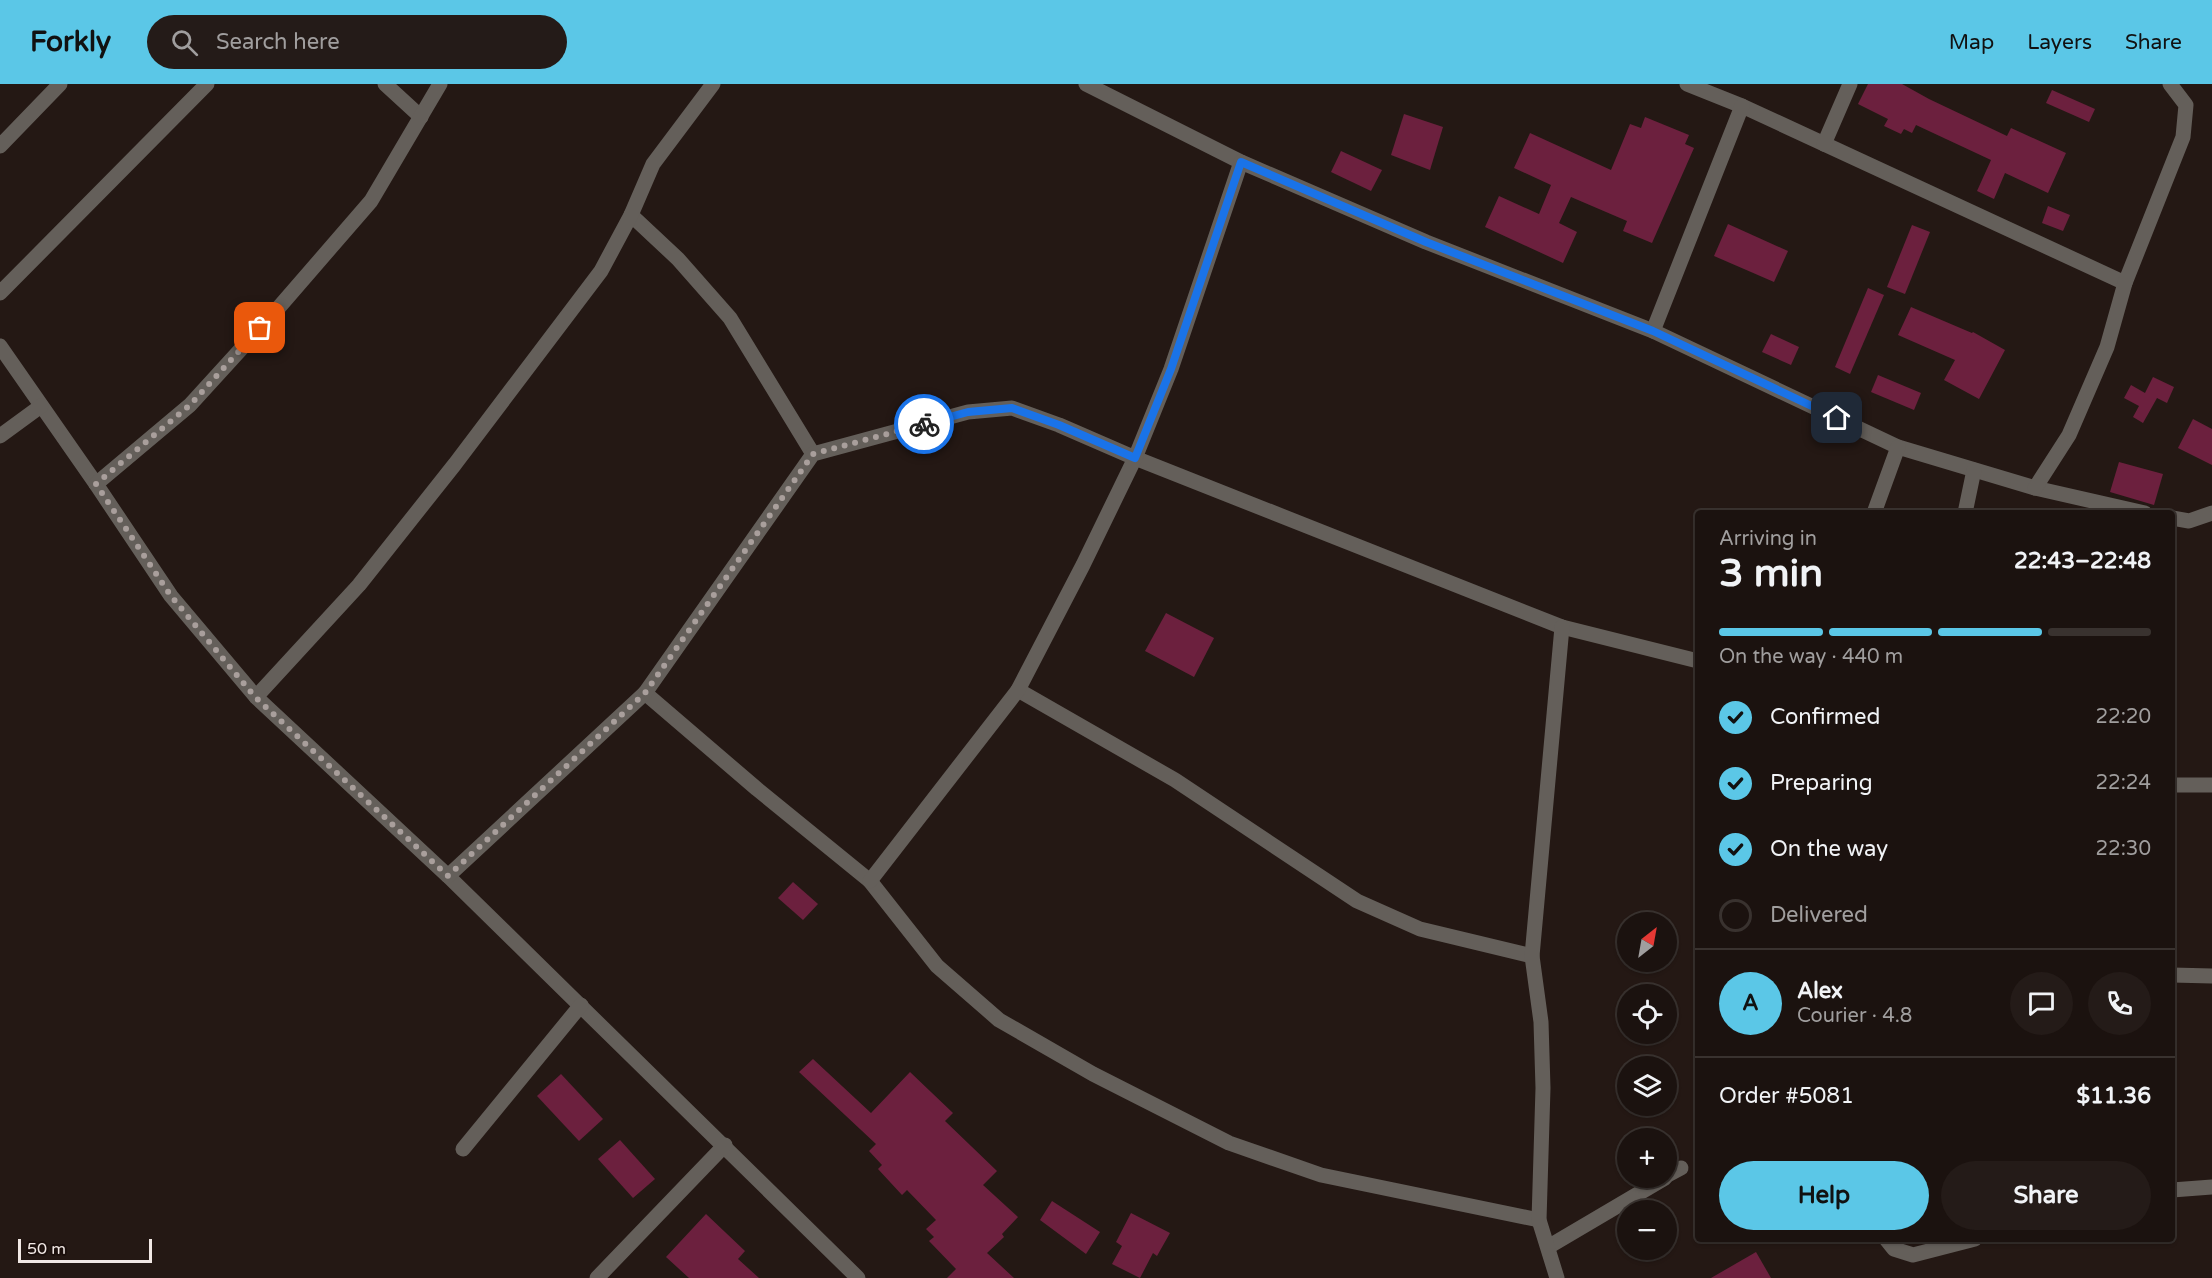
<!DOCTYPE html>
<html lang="en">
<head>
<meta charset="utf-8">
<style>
	:root { --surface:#1b120f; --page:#241b18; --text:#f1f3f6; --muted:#a09e9e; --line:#39322f; --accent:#5bc7e7 }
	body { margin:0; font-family:"Varela Round",sans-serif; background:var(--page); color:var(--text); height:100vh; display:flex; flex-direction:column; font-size:22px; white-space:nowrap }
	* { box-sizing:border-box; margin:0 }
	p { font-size:20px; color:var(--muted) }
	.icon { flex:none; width:33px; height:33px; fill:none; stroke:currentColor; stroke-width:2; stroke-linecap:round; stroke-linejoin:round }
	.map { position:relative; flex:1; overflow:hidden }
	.side { position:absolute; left:1695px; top:426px; width:480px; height:732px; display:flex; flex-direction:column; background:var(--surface); border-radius:6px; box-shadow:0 2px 4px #0004,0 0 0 2px var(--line) }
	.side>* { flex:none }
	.needle { width:39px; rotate:31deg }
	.tools { position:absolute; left:1617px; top:828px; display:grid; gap:12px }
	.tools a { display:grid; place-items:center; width:60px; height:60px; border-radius:50%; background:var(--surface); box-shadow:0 2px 4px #0004,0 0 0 2px var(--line); font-size:30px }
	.scale { position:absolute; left:18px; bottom:15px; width:134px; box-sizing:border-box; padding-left:6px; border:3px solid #f1e8e5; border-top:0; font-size:16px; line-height:21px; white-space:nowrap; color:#f1e8e5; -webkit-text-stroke:4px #1b0f0c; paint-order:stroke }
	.pin { position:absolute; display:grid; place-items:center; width:51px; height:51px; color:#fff; margin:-26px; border-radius:12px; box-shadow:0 3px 9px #0006 }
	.courier { position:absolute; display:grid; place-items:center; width:60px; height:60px; margin:-30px; border:4px solid #1a73e8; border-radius:50%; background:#fff; color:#222; box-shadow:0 2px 8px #0007 }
	.summary em { font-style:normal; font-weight:700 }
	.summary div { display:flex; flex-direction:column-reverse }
	.summary { display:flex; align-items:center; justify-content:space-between; height:102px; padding:0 24px }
	h1 { font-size:39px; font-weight:700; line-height:45px }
	.bar { display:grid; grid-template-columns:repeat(4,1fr); gap:9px 6px; align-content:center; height:72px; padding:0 24px }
	.bar i { height:8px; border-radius:4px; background:var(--line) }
	.bar .active { background:var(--accent) }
	.bar p { grid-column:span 4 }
	.line { display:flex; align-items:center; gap:15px; padding:0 24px; border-top:2px solid var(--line) }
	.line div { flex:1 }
	.round { display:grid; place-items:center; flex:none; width:63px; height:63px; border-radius:32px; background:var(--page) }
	ol { padding:0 24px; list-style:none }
	li { display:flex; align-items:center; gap:18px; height:66px }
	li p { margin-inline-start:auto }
	li .icon { padding:6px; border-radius:50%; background:var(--accent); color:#111; stroke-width:4 }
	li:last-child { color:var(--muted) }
	li i { width:33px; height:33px; border:3px solid var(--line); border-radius:50% }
	.action { display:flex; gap:12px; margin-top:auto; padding:12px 24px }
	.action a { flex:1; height:69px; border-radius:36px; background:var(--accent); color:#111; font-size:24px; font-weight:700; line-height:69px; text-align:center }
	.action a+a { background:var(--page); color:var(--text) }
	header { display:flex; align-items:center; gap:36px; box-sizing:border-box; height:84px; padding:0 30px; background:var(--accent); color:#111 }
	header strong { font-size:28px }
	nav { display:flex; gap:33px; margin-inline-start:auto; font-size:21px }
	.search { width:420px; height:54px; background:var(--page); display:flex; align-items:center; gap:15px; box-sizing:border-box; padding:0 21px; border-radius:33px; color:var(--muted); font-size:22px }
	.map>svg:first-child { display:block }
	.building { fill:#6c203e }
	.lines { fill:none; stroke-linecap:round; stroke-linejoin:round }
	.minor { stroke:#645f5a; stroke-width:15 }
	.done { stroke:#a99f9c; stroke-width:6; stroke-dasharray:0 10.8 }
	.route { stroke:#1a73e8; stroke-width:8 }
</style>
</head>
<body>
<header>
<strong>Forkly</strong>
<div class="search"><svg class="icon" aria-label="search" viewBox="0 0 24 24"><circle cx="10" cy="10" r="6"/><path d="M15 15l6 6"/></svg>Search here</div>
<nav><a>Map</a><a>Layers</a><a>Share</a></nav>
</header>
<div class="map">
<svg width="2212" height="1194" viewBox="0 0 2212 1194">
	<rect width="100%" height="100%" fill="#241814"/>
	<!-- building -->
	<g class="building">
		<path d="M 1868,0 L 1902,0 L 1929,15 L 2007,52 L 2011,44 L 2066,69 L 2048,109 L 2005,89 L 1994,115 L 1977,107 L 1991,76 L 1916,41 L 1912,49 L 1904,45 L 1901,50 L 1884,42 L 1888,35 L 1858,20 Z"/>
		<path d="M 2052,6 L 2095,25 L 2089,38 L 2046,19 Z"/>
		<path d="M 1404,30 L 1443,43 L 1430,86 L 1391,71 Z"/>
		<path d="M 1645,33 L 1689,51 L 1685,60 L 1694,64 L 1652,159 L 1623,147 L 1627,137 L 1571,113 L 1559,139 L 1577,148 L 1563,179 L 1485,143 L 1499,112 L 1539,130 L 1551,101 L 1514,84 L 1530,49 L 1611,86 L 1630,40 L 1641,44 Z"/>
		<path d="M 1341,67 L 1382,86 L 1371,107 L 1331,88 Z"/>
		<path d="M 2048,122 L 2070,131 L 2063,147 L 2042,139 Z"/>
		<path d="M 1728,140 L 1788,167 L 1774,198 L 1714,172 Z"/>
		<path d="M 1912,141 L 1930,148 L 1905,210 L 1887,203 Z"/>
		<path d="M 1868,204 L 1884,211 L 1850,290 L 1835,283 Z"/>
		<path d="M 1911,223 L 1972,249 L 1973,248 L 2005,266 L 1979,315 L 1944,296 L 1955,276 L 1898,251 Z"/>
		<path d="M 1771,250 L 1799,263 L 1791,281 L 1762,268 Z"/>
		<path d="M 1878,291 L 1921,309 L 1914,326 L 1871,308 Z"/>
		<path d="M 2153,293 L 2174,303 L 2167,319 L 2157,314 L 2143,339 L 2133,333 L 2139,322 L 2124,314 L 2131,301 L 2145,309 Z"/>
		<path d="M 2193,335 L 2212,345 L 2212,381 L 2178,364 Z"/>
		<path d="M 2119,378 L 2163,390 L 2154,421 L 2110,408 Z"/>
		<path d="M 1166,529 L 1214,554 L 1194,593 L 1145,567 Z"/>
		<path d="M 793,798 L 818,820 L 803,836 L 778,814 Z"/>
		<path d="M 813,975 L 871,1029 L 910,988 L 953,1029 L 945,1037 L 997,1087 L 983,1101 L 1018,1133 L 1002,1150 L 1004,1153 L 987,1169 L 1014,1194 L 947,1194 L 956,1185 L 929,1157 L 934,1153 L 926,1145 L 936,1136 L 907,1106 L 902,1111 L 878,1085 L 882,1081 L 869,1067 L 876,1060 L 799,988 Z"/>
		<path d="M 561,990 L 603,1035 L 579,1057 L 537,1012 Z"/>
		<path d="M 620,1056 L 655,1095 L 633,1114 L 598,1075 Z"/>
		<path d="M 1052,1117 L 1100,1148 L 1086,1170 L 1040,1136 Z"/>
		<path d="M 1131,1129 L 1170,1149 L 1157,1172 L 1153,1169 L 1140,1194 L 1112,1180 L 1122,1162 L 1116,1158 Z"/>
		<path d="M 706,1130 L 745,1167 L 738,1175 L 759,1194 L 689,1194 L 666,1173 Z"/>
		<path d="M 1756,1168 L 1771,1194 L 1711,1194 Z"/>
	</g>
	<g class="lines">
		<!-- minor -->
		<g class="minor">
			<path d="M 385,0 L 421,33"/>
			<path d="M 1086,0 L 1241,78 L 1426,158 L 1653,247 L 1898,363 L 2035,404 L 2145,429"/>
			<path d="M 1687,0 L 1742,22 L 2125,199"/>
			<path d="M 1824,60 L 1850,0"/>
			<path d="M 0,62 L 60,0"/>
			<path d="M 631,131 L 678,175 L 730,234 L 813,370"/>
			<path d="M 0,209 L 207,0"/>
			<path d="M 1653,247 L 1742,22"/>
			<path d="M 0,262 L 96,400 L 171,512 L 256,613 L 448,792 L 858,1194"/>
			<path d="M 0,352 L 41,322"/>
			<path d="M 96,400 L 190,321 L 274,229 L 371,117 L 440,0"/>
			<path d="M 2035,404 L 2069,351 L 2107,263 L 2125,199 L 2183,53 L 2186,21 L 2170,0"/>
			<path d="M 1874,429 L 1898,363"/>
			<path d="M 1965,429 L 1974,386"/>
			<path d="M 2172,434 L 2189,437 L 2212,429"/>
			<path d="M 1018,606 L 1175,696 L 1357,817 L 1420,845 L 1532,872"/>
			<path d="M 645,609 L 757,705 L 870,797 L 937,882 L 999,936 L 1093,990 L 1229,1059 L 1321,1091 L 1539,1136"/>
			<path d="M 256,613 L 359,501 L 455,380 L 601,187 L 631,131 L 653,80 L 713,0"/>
			<path d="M 2172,701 L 2212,701"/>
			<path d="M 448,792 L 645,609 L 813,370 L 968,328 L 1012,324 L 1059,341 L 1135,374 L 1562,543 L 1698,577"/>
			<path d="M 870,797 L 1018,606 L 1083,481 L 1135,374 L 1171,285 L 1241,78"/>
			<path d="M 2172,891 L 2212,892"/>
			<path d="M 463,1065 L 581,921"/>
			<path d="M 1666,1092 L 1681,1084"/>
			<path d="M 2172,1106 L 2212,1103"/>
			<path d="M 1886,1155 L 1894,1165 L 1913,1171 L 1975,1155"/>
			<path d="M 1548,1163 L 1665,1094"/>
			<path d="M 597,1194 L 725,1061"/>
			<path d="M 1557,1194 L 1539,1136 L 1543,1004 L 1541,938 L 1532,872 L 1562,543"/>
		</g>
	</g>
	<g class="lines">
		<!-- done -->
		<path class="done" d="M 260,244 L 190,321 L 96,400 L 171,512 L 255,613 L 448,792 L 645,609 L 813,370 L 924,340"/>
		<!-- route -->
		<path class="route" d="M 924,340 L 968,328 L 1012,324 L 1059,341 L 1135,374 L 1171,285 L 1241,78 L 1426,158 L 1653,247 L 1837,334"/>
	</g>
</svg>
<div class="tools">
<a><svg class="needle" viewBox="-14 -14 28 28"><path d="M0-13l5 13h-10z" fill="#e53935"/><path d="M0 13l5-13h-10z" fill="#a09e9e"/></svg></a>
<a><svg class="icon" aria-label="locate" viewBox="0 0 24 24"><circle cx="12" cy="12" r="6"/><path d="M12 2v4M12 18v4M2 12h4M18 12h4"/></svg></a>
<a><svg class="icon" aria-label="layers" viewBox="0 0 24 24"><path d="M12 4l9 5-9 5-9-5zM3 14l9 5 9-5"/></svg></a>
<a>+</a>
<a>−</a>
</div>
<div class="scale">50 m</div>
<div class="pin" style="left:260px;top:244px;background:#ea580c"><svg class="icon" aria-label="bag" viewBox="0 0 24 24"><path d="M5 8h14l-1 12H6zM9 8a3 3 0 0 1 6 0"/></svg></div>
<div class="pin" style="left:1837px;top:334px;background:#1f2937"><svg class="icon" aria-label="home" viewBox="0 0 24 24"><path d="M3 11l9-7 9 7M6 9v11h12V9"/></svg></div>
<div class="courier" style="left:924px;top:340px"><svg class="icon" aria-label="bike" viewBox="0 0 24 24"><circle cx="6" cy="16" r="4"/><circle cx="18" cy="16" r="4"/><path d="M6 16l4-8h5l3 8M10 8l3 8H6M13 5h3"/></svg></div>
<section class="side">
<div class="summary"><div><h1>3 min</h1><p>Arriving in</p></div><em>22:43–22:48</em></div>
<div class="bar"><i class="active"></i><i class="active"></i><i class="active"></i><i></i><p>On the way · 440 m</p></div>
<ol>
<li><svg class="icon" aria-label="check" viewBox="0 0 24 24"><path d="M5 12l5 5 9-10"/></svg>Confirmed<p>22:20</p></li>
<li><svg class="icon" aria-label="check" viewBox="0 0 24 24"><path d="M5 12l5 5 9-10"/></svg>Preparing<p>22:24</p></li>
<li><svg class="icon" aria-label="check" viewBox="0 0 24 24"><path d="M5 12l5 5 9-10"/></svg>On the way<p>22:30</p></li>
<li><i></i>Delivered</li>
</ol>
<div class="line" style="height:108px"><b class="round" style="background:var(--accent);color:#111">A</b><div><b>Alex</b><p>Courier · 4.8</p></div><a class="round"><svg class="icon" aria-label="chat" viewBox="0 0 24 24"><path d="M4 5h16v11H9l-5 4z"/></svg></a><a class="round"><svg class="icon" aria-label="phone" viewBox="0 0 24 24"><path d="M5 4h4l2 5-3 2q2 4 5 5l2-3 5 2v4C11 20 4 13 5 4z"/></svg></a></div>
<div class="line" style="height:78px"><div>Order #5081</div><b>$11.36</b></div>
<div class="action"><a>Help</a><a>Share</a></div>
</section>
</div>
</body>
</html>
